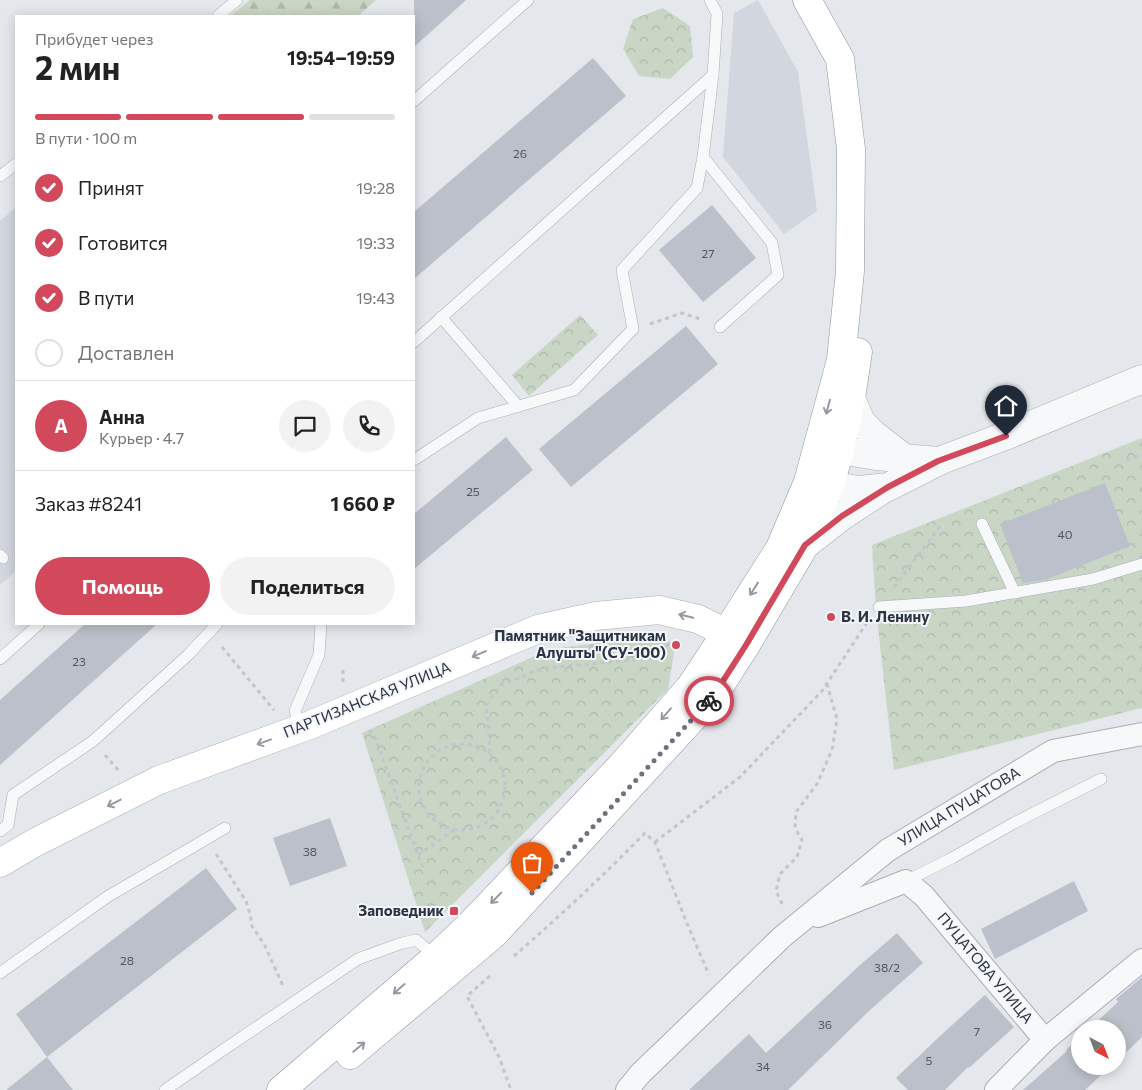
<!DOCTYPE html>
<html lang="ru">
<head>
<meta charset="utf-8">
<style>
	:root { --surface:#fff; --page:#f2f2f2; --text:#222; --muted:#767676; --line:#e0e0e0; --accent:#d1495b }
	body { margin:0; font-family:Commissioner,sans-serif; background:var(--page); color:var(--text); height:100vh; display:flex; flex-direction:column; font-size:19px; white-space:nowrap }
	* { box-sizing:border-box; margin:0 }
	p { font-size:16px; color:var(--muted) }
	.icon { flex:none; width:28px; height:28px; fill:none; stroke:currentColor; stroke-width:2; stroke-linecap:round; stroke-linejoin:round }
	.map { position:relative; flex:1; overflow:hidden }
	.side { position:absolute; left:15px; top:15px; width:400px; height:610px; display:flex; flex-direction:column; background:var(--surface); border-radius:0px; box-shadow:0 2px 12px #0003 }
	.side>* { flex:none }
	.needle { width:32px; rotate:138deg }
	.controls { position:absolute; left:1071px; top:1020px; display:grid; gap:10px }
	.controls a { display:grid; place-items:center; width:55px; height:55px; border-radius:50%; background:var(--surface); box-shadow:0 2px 12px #0003; font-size:25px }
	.pin { position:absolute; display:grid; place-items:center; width:42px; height:42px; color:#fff; margin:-51px -21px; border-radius:50% 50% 50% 0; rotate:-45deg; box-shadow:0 0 5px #0007 }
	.pin .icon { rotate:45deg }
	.courier { position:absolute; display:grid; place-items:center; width:50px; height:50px; margin:-25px; border:4px solid #d1495b; border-radius:50%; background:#fff; color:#222; box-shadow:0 1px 6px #0007 }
	.overview em { font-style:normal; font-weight:700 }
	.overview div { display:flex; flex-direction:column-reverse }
	.overview { display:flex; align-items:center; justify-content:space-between; height:85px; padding:0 20px }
	h1 { font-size:32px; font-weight:700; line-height:38px }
	.bar { display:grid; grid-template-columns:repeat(4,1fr); gap:8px 5px; align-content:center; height:60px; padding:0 20px }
	.bar i { height:6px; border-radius:4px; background:var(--line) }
	.bar .selected { background:var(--accent) }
	.bar p { grid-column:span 4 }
	.line { display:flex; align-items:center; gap:12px; padding:0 20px; border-top:1px solid var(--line) }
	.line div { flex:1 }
	.round { display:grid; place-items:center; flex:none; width:52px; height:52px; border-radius:26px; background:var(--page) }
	ol { padding:0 20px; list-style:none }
	li { display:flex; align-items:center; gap:15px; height:55px }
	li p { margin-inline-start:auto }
	li .icon { padding:5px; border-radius:50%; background:var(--accent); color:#fff; stroke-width:4 }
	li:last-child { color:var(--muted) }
	li i { width:28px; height:28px; border:2px solid var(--line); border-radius:50% }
	.action { display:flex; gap:10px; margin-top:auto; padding:10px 20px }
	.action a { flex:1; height:58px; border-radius:30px; background:var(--accent); color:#fff; font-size:20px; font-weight:700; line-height:58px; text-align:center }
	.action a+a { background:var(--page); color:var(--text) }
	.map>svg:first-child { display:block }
	.built { fill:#d2d6de }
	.forest { fill:url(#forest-firs) }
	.park { fill:url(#park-crowns) }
	.building { fill:#bbc0ca }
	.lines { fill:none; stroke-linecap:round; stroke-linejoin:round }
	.service-casing { stroke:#a9aeb7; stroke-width:12 }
	.minor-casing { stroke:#a9aeb7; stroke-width:24 }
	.tertiary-casing { stroke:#a9aeb7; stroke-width:29 }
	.secondary-casing { stroke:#a9aeb7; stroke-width:29 }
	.trunk-casing { stroke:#8b94a3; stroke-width:29 }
	.path { stroke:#c2c5cb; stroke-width:3; stroke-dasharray:4 4; stroke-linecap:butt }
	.service { stroke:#f7f8fa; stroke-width:11 }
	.minor { stroke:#f7f8fa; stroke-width:22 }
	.tertiary { stroke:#f7f8fa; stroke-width:28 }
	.secondary { stroke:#fff; stroke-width:28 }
	.trunk { stroke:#fff; stroke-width:28 }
	.oneway { stroke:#959aa2 }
	.done { stroke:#6c737f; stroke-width:5; stroke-dasharray:0 9 }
	.route { stroke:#d1495b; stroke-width:6 }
	.poi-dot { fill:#d1495b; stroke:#f4f6f9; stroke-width:2 }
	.labels { text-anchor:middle; stroke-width:4; stroke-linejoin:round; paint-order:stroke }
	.number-label { font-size:12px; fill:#4f5766 }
	.poi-label { font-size:15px; font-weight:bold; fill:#2b3445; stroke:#f4f6f9; text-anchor:end }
	.street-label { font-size:15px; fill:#2b3445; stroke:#f4f6f9 }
</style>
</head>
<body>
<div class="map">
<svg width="1142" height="1090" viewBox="0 0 1142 1090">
	<defs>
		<pattern id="forest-firs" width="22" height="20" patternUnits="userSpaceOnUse" patternTransform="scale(1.25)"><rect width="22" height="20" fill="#c9d6c5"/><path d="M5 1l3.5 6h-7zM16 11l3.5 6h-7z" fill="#adb8ab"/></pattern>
		<pattern id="park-crowns" width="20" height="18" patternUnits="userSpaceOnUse" patternTransform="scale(1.25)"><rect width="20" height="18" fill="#c9d6c5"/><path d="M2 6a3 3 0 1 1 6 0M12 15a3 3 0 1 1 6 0" fill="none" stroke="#adb8ab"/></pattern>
	</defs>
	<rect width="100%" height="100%" fill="#e4e7ec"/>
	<!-- built -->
	<g class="built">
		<path d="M 758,0 L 798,72 L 817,211 L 784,234 L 723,157 L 734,13 Z"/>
		<path d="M 16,207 L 16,571 L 0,585 L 0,221 Z"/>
	</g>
	<!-- forest -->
	<path class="forest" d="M 250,0 L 376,0 L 358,16 L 230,16 Z"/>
	<!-- park -->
	<g class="park">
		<path d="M 663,8 L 690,26 L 693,57 L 670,79 L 639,76 L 623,49 L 633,19 Z"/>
		<path d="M 580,315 L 598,335 L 529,396 L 512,375 Z"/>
		<path d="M 1142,438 L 1142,708 L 894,770 L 876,609 L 872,545 Z"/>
		<path d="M 663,635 L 674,653 L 668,689 L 425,932 L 362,733 L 551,649 Z"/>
	</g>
	<!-- building -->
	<g class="building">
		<path d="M 414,0 L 466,0 L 414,47 Z"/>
		<path d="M 593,58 L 626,96 L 414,279 L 414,212 Z"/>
		<path d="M 712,205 L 756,258 L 703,302 L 659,250 Z"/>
		<path d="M 686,326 L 718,364 L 571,487 L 539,449 Z"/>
		<path d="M 506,437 L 533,470 L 414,569 L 414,514 Z"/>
		<path d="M 1105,483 L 1130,546 L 1045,580 L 1023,583 L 1000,524 Z"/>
		<path d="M 85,624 L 157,624 L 0,765 L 0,700 Z"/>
		<path d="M 330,818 L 347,866 L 290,886 L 273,838 Z"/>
		<path d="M 206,868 L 237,909 L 47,1057 L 16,1014 Z"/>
		<path d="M 1074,881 L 1088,911 L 995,959 L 981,929 Z"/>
		<path d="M 897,933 L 923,963 L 869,1011 L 788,1090 L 689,1090 L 749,1034 L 766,1053 L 859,966 Z"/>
		<path d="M 1142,977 L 1142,1037 L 1118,1060 L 1118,1029 L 1089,1029 L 1118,1002 L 1116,999 Z"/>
		<path d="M 985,995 L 1014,1027 L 969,1068 L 968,1067 L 945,1090 L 908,1090 L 896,1078 L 938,1038 Z"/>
		<path d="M 1080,1037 L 1080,1066 L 1111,1066 L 1085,1090 L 1023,1090 L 1067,1051 L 1066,1050 Z"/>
		<path d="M 47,1057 L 73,1090 L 6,1090 Z"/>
	</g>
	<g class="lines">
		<!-- service casing -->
		<g class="service-casing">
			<g id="service">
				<path d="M 218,16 L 237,0"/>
				<path d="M 414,101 L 528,0"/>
				<path d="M 703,157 L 772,243 L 778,275 L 720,327"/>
				<path d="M 0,176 L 16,164"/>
				<path d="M 441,317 L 518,406"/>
				<path d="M 414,342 L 713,75"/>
				<path d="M 414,460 L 478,418 L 574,390 L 633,329 L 622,270 L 697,188 L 703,157 L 713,75 L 717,14 L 710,0"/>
				<path d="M 982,524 L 1015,593"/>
				<path d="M 0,555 L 3,558"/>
				<path d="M 879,607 L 966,601 L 1093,579 L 1142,564"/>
				<path d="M 0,659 L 39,624"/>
				<path d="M 306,724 L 298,721 L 295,711 L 319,655 L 321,624"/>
				<path d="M 0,831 L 8,825 L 13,795 L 93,741 L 188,655 L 217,624"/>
				<path d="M 906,881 L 952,858 L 1014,823 L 1101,779"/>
				<path d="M 0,973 L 107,897 L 225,828"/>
				<path d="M 165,1090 L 223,1050 L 358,959 L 402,943 L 416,940 L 436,957"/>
			</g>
		</g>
		<!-- minor casing -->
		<g class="minor-casing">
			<g id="minor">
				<path d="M 818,916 L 906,881 L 924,896 L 1045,1040"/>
				<path d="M 627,1090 L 640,1074 L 782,937 L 888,850 L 1053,751 L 1142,734"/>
				<path d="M 996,1090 L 1045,1040 L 1142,960"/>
			</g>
		</g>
		<!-- tertiary casing -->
		<g class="tertiary-casing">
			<g id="tertiary">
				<path d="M 851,398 L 861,422 L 873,434 L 904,458"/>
				<path d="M 818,445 L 840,450 L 876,456 L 939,461"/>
				<path d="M 808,482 L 859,490 L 888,487 L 939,461 L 1005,436 L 1142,379"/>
				<path d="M 805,545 L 842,516 L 885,488"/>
			</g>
		</g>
		<!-- secondary casing -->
		<g class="secondary-casing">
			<path id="secondary" d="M 0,863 L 36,842 L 159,780 L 310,725 L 538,629 L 596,616 L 659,610 L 698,619 L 726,633 L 746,645"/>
		</g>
		<!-- trunk casing -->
		<g class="trunk-casing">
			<g id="trunk">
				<path d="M 350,1055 L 494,934 L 714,695 L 746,645 L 805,545 L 830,485 L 840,450 L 851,398 L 858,352"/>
				<path d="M 281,1090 L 436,957 L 469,926 L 622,765 L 691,686 L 726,633 L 780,548 L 808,482 L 841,360 L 850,271 L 851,149 L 840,59 L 807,0"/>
			</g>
		</g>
		<!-- path -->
		<g class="path">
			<path d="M 650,324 L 682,313 L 703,320"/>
			<path d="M 1126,460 L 1142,455"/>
			<path d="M 894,587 L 941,525"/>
			<path d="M 222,647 L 274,710"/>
			<path d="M 343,682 L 343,666"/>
			<path d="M 369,730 L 374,735 L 424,871"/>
			<circle cx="462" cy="787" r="43"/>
			<path d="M 489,753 L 489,732 L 486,706 L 502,684 L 523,677 L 532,672 L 548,668 L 653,658 L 672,641"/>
			<path d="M 105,755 L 119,771"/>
			<path d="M 655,842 L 740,777 L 822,691 L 868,621"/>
			<path d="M 216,854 L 246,901 L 250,914 L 252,926 L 265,946 L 283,986"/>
			<path d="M 418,855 L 454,830"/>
			<path d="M 782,904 L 776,891 L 780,874 L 797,857 L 802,840 L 795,828 L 796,812 L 817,784 L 832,750 L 837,719 L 827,684"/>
			<path d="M 514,956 C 559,917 603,876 645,833 L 655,842 L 686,921 L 709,975"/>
			<path d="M 490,976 L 467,996 L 499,1057 L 511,1090"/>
		</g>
		<!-- service -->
		<use href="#service" class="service"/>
		<!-- minor -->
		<use href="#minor" class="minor"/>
		<!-- tertiary -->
		<use href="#tertiary" class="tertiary"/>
		<!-- secondary -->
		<use href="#secondary" class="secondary"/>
		<!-- trunk -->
		<use href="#trunk" class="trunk"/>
	</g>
	<!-- one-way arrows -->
	<defs><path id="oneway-shaft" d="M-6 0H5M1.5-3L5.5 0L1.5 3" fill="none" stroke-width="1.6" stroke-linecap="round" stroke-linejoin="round" transform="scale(1.25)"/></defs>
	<g class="oneway">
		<use href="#oneway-shaft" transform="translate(828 407) rotate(105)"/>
		<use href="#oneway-shaft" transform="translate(754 589) rotate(122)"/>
		<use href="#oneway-shaft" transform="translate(686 616) rotate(-166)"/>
		<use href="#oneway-shaft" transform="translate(479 654) rotate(157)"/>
		<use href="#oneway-shaft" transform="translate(666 714) rotate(131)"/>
		<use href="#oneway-shaft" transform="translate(264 742) rotate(160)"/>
		<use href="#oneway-shaft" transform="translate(114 803) rotate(153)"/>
		<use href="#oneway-shaft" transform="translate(496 898) rotate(134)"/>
		<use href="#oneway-shaft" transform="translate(399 989) rotate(139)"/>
		<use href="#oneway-shaft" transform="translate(359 1047) rotate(-40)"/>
	</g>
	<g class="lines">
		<!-- done -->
		<path class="done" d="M 532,893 L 709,701"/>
		<!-- route -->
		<path class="route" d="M 709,701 L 714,695 L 746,645 L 805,545 L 842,516 L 888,487 L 938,461 L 1006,436"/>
	</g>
	<!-- markers -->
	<g class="poi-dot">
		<circle cx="831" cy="617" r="5"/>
		<circle cx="676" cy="645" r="5"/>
		<rect x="449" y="906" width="10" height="10" rx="2.5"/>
	</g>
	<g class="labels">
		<!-- number labels -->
		<g class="number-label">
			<text x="520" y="158">26</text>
			<text x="708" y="258">27</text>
			<text x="473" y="496">25</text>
			<text x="1065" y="539">40</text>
			<text x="79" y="666">23</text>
			<text x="310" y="856">38</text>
			<text x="127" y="965">28</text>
			<text x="887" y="972">38/2</text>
			<text x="825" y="1029">36</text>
			<text x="977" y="1036">7</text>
			<text x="929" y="1065">5</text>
			<text x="763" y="1071">34</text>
		</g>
		<!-- poi labels -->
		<g class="poi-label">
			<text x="841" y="622" text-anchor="start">В. И. Ленину</text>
			<text x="666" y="641">Памятник "Защитникам<tspan x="666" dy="17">Алушты"(СУ-100)</tspan></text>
			<text x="444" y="916">Заповедник</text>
		</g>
		<!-- street labels -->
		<g class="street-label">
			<text transform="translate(367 700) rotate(-22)" y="5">ПАРТИЗАНСКАЯ УЛИЦА</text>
			<text transform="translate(959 807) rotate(-31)" y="5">УЛИЦА ПУЦАТОВА</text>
			<text transform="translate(985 968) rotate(50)" y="5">ПУЦАТОВА УЛИЦА</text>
		</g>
	</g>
</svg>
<div class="controls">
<a><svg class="needle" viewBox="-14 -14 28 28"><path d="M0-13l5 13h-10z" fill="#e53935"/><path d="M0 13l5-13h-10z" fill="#767676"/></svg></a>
</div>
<div class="pin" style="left:532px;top:893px;background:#ea580c"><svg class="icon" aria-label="bag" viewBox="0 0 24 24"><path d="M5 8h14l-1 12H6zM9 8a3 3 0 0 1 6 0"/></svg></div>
<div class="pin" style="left:1006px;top:436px;background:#1f2937"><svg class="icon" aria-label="home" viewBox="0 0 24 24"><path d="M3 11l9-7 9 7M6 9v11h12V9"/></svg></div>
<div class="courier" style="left:709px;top:701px"><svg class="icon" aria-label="bike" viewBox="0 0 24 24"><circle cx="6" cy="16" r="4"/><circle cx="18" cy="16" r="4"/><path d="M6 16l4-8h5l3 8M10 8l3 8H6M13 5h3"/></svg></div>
<section class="side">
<div class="overview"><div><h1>2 мин</h1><p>Прибудет через</p></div><em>19:54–19:59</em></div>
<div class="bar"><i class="selected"></i><i class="selected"></i><i class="selected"></i><i></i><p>В пути · 100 m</p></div>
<ol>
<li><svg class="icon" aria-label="check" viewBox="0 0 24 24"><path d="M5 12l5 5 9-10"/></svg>Принят<p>19:28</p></li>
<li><svg class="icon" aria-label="check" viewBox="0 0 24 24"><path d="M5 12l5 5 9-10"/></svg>Готовится<p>19:33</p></li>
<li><svg class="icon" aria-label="check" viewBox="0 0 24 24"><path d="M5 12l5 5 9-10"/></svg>В пути<p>19:43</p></li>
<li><i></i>Доставлен</li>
</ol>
<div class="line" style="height:90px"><b class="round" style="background:var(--accent);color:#fff">А</b><div><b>Анна</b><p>Курьер · 4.7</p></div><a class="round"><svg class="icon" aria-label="chat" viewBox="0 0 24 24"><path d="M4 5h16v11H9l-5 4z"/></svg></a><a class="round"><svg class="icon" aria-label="phone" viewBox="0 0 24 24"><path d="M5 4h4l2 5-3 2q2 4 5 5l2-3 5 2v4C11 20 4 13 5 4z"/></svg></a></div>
<div class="line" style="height:65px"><div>Заказ #8241</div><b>1 660 ₽</b></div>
<div class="action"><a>Помощь</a><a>Поделиться</a></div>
</section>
</div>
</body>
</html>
